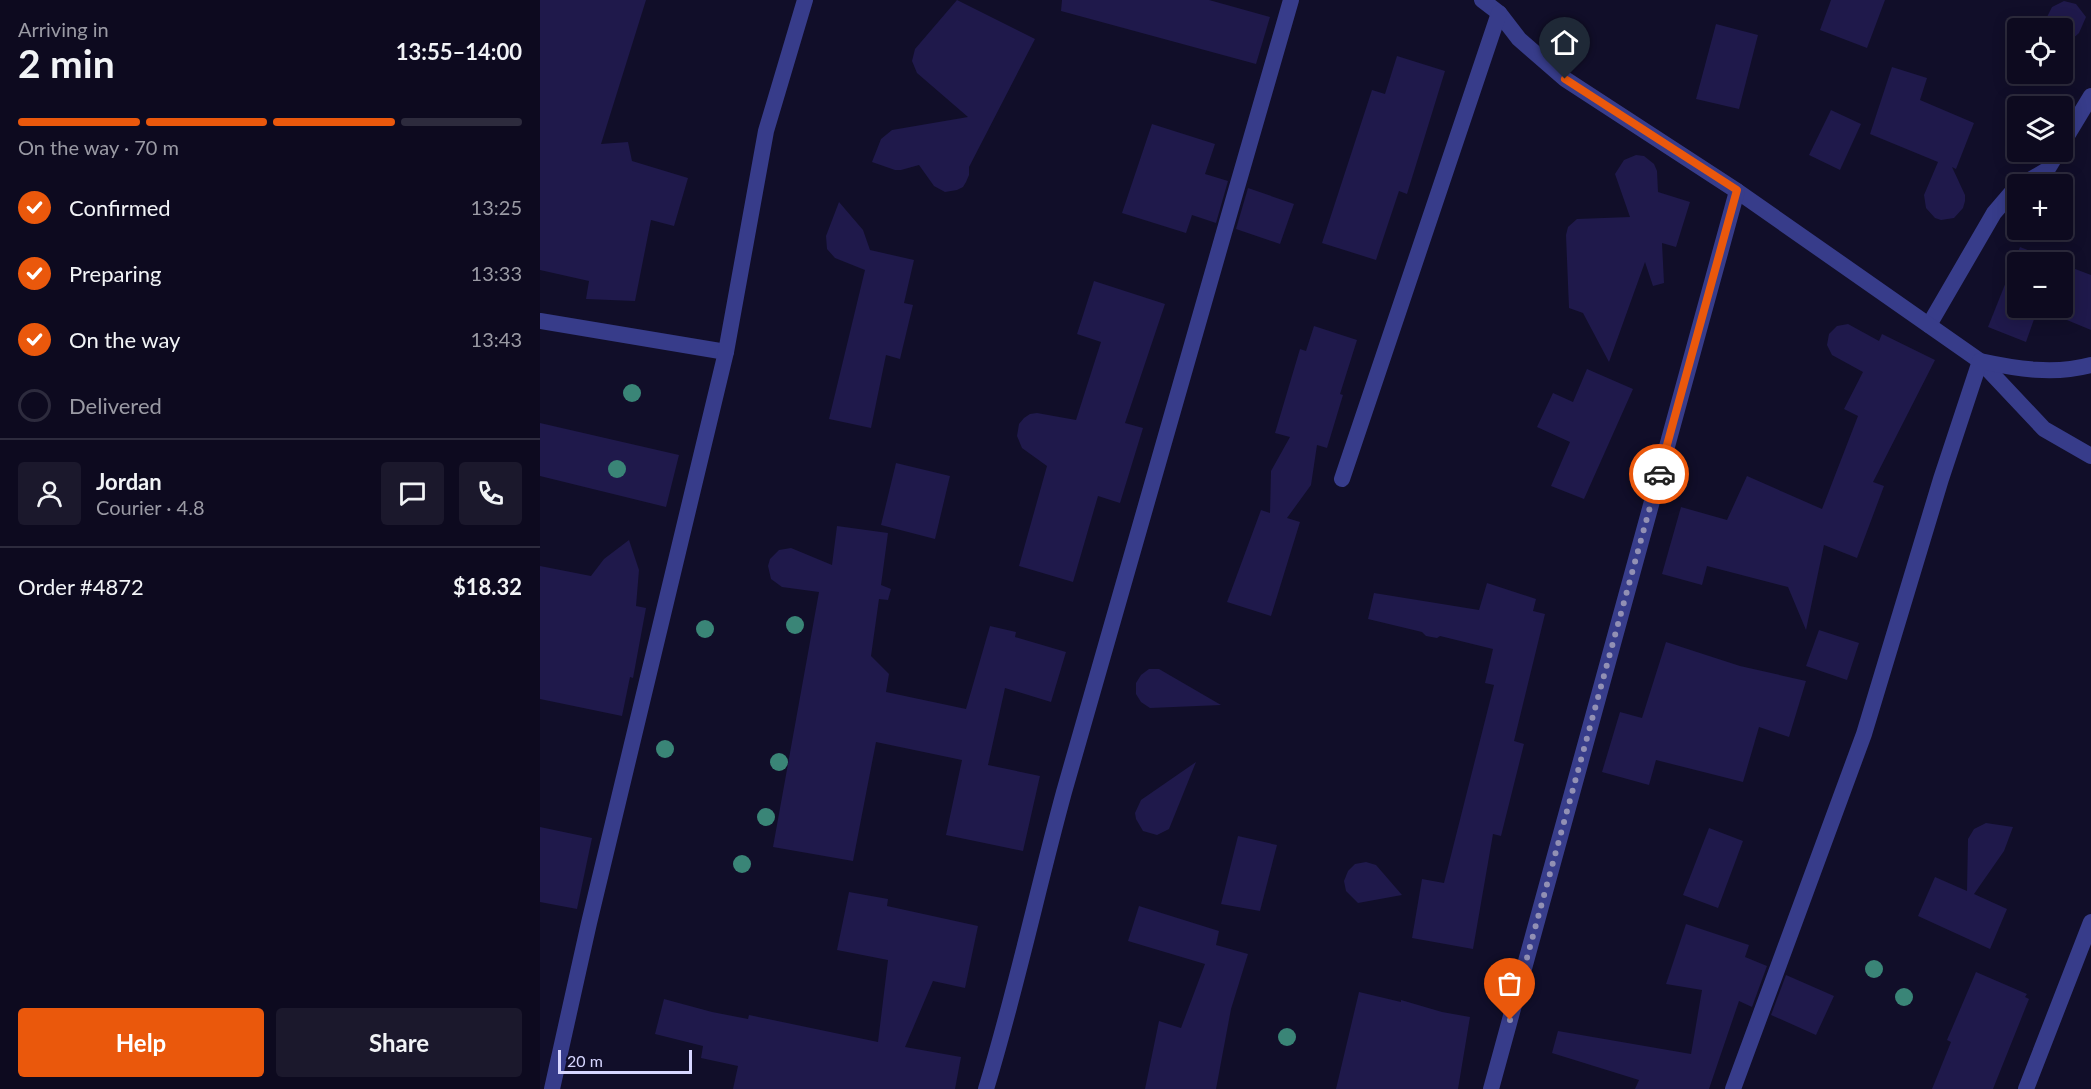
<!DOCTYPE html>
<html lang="en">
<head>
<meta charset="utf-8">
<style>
	:root { --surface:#0d0a1f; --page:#1b182c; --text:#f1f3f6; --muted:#9a9aa4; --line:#2d2b3d; --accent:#ea580c }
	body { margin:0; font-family:Lato,sans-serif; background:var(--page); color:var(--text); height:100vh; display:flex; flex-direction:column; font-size:22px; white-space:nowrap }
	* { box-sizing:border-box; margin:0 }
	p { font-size:20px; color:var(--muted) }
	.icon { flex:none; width:33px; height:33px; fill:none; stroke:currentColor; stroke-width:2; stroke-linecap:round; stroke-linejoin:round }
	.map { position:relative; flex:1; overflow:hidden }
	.sheet { display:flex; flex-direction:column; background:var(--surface); width:540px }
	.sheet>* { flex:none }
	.controls { position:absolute; left:1467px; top:18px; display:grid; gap:12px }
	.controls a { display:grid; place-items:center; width:66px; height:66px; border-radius:6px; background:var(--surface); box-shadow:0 3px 15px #0003,0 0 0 2px var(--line); font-size:30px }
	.scale { position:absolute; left:18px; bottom:15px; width:134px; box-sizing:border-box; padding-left:6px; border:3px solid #d7d6ff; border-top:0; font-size:16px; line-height:21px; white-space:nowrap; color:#d7d6ff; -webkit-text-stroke:4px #110e29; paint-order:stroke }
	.pin { position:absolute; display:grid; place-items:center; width:51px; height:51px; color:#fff; margin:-62px -26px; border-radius:50% 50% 50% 0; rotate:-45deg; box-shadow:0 0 6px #0007 }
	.pin .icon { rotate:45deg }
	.courier { position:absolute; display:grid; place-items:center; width:60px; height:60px; margin:-30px; border:4px solid #ea580c; border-radius:50%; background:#fff; color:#222; box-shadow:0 2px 8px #0007 }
	.summary em { font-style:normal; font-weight:700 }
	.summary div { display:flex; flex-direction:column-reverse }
	.summary { display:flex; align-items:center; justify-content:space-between; height:102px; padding:0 18px }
	h1 { font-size:39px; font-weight:700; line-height:45px }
	.bar { display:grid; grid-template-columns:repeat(4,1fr); gap:9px 6px; align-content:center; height:72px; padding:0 18px }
	.bar i { height:8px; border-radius:4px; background:var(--line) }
	.bar .selected { background:var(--accent) }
	.bar p { grid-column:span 4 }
	.line { display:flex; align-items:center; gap:15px; padding:0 18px; border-top:2px solid var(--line) }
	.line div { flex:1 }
	.round { display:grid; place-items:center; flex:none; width:63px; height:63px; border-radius:6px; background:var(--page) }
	ol { padding:0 18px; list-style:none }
	li { display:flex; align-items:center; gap:18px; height:66px }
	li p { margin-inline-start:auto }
	li .icon { padding:6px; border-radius:50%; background:var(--accent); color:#fff; stroke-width:4 }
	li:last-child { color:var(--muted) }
	li i { width:33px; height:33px; border:3px solid var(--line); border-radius:50% }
	.action { display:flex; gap:12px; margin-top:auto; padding:12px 18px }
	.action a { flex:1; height:69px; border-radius:6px; background:var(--accent); color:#fff; font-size:24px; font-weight:700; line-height:69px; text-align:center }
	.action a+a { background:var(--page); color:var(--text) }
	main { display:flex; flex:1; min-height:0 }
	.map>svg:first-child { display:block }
	.building { fill:#1f194b }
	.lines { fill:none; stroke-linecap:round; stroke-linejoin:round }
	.service { stroke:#373c8a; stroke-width:16 }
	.minor { stroke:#373c8a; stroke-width:16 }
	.tree { fill:#3a8577 }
	.done { stroke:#9290b4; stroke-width:6; stroke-dasharray:0 10.8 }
	.route { stroke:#ea580c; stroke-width:8 }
</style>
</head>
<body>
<main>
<section class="sheet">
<div class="summary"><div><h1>2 min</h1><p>Arriving in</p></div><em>13:55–14:00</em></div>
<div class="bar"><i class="selected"></i><i class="selected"></i><i class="selected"></i><i></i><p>On the way · 70 m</p></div>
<ol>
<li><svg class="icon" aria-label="check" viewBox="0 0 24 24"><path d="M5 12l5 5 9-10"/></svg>Confirmed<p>13:25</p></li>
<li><svg class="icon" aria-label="check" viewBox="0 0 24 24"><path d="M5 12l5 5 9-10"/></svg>Preparing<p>13:33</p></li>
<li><svg class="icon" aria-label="check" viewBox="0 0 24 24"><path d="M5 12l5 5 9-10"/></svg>On the way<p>13:43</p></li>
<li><i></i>Delivered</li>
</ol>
<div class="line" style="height:108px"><a class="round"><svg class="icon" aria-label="person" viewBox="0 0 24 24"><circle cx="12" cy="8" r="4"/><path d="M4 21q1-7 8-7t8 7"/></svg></a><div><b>Jordan</b><p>Courier · 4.8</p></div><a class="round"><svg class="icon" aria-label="chat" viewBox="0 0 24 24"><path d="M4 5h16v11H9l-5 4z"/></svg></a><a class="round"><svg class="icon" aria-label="phone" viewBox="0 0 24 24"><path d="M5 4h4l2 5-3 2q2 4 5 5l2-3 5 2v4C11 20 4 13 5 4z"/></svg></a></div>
<div class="line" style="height:78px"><div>Order #4872</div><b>$18.32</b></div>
<div class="action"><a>Help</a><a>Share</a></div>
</section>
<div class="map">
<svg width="1551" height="1089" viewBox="0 0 1551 1089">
	<rect width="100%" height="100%" fill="#110e29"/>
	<!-- building -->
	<g class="building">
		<path d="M 0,0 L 106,0 L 61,144 L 88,142 L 92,161 L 148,178 L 134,226 L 111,220 L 95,301 L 46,299 L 49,281 L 0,270 Z"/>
		<path d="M 417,0 L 495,39 L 429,167 L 429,175 L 426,182 L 423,187 L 417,190 L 405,192 L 394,186 L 379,165 L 361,170 L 355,170 L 332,162 L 341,139 L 352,130 L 428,117 L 377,73 L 372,61 L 375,49 Z"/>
		<path d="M 522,0 L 669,0 L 730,17 L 716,64 L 521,11 Z"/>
		<path d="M 1291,0 L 1345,0 L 1327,48 L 1280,30 Z"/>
		<path d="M 1524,1 L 1536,4 L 1546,17 L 1539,33 L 1522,48 L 1522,28 L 1508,28 L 1507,17 L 1512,7 Z"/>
		<path d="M 1176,24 L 1218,35 L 1199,109 L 1156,99 Z"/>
		<path d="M 857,56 L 905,71 L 867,194 L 859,191 L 836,260 L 782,243 L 832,90 L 845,94 Z"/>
		<path d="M 1352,67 L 1387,78 L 1380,100 L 1434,123 L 1416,169 L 1412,167 L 1425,195 L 1425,201 L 1423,208 L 1414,218 L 1401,220 L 1395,218 L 1386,208 L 1384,195 L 1398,162 L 1330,134 Z"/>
		<path d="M 1291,110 L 1321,124 L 1300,170 L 1269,155 Z"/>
		<path d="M 612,124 L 675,144 L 665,174 L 688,181 L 676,223 L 652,215 L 646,233 L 582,213 Z"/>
		<path d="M 1096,155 L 1104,156 L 1114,164 L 1117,171 L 1118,192 L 1150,202 L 1136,247 L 1122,243 L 1124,283 L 1113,286 L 1105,262 L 1069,362 L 1043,313 L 1029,308 L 1026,235 L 1028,227 L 1037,219 L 1090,217 L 1075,174 L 1084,160 Z"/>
		<path d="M 708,188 L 754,204 L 740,244 L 696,229 Z"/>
		<path d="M 299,202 L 323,230 L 330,250 L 374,260 L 364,303 L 373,305 L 360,359 L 346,355 L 331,428 L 289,419 L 325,270 L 295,258 L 287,249 L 286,236 Z"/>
		<path d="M 1480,247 L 1519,262 L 1478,262 L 1478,308 L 1522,308 L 1522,264 L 1551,275 L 1551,330 L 1498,308 L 1486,342 L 1448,327 Z"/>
		<path d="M 554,281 L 625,304 L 585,423 L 603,428 L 580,503 L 558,496 L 533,582 L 479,566 L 507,466 L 482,448 L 477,436 L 479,424 L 484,418 L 490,414 L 497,413 L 536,420 L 561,342 L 537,334 Z"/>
		<path d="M 1308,324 L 1339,341 L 1342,334 L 1395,360 L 1333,482 L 1344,486 L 1317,558 L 1284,545 L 1266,630 L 1248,587 L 1167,566 L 1162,585 L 1122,574 L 1141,507 L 1187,520 L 1207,476 L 1282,509 L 1318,416 L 1304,409 L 1323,372 L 1292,355 L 1287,345 L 1289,334 L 1297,326 Z"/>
		<path d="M 774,326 L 817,340 L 800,394 L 803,395 L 787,448 L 777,445 L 771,485 L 747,518 L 760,522 L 731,616 L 687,602 L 721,510 L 730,513 L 731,471 L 750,437 L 735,433 L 760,349 L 766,351 Z"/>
		<path d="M 1047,369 L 1093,389 L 1044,499 L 1011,486 L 1030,442 L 997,427 L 1013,393 L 1033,402 Z"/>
		<path d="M 0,423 L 139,455 L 126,507 L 0,476 Z"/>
		<path d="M 356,463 L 410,476 L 395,539 L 341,525 Z"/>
		<path d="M 297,526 L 348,533 L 341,585 L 351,589 L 348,600 L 339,599 L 331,656 L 349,674 L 346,692 L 426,709 L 450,626 L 476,632 L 475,637 L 526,652 L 511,702 L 465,688 L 448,765 L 500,776 L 483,851 L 406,835 L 422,760 L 336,742 L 313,861 L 233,847 L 279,592 L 242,587 L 231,579 L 228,566 L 230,559 L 239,550 L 251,548 L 292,565 Z"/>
		<path d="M 89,540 L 99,570 L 96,606 L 106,608 L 93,678 L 90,677 L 82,716 L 0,699 L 0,566 L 51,576 L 64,559 Z"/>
		<path d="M 947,583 L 996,599 L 993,611 L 1005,614 L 974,741 L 984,744 L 961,836 L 953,834 L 933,949 L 872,938 L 882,879 L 904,883 L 954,685 L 945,683 L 953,649 L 900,636 L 897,638 L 886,636 L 882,632 L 828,619 L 834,593 L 939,610 Z"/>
		<path d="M 1279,630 L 1319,643 L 1307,680 L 1266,666 Z"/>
		<path d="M 1126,642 L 1200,666 L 1266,681 L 1249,737 L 1219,727 L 1203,782 L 1116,760 L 1109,785 L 1062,772 L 1080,712 L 1102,718 Z"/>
		<path d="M 609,669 L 619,669 L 681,705 L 610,708 L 601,702 L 596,694 L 596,683 L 601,675 Z"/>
		<path d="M 656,762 L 629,829 L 617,835 L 603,831 L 596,819 L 595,813 L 601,800 Z"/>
		<path d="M 1446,823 L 1473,827 L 1464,851 L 1434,894 L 1467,909 L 1450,949 L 1378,916 L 1395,877 L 1427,891 L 1428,839 L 1434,829 Z"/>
		<path d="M 0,827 L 52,838 L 37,909 L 0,902 Z"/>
		<path d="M 1169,828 L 1203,841 L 1178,908 L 1143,895 Z"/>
		<path d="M 698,836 L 737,845 L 720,911 L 681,904 Z"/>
		<path d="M 826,862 L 836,865 L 862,895 L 818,903 L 806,891 L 804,881 L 808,871 L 815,864 Z"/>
		<path d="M 309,892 L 348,899 L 347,906 L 438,926 L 425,988 L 393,981 L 365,1047 L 421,1057 L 415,1089 L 193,1089 L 198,1066 L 161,1058 L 163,1046 L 115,1034 L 124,999 L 172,1012 L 208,1019 L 209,1015 L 338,1042 L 348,960 L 297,950 Z"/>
		<path d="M 599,906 L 679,931 L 676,945 L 708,954 L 691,1009 L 676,1089 L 605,1089 L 619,1021 L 641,1028 L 665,964 L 588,941 Z"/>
		<path d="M 1146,924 L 1209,945 L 1205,957 L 1227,966 L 1212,1007 L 1199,1001 L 1169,1089 L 1095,1089 L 1099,1080 L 1012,1053 L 1018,1031 L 1151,1054 L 1162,990 L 1126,984 Z"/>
		<path d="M 1436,972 L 1487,994 L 1485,997 L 1489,999 L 1453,1089 L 1392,1089 L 1411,1042 L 1407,1040 Z"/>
		<path d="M 1246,975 L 1294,996 L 1276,1035 L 1231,1015 Z"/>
		<path d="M 819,992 L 861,1002 L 861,1000 L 902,1012 L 930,1017 L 918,1089 L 796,1089 Z"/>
	</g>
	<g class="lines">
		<!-- service -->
		<g class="service">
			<path d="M 1522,144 L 1551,96"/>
			<path d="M 1483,184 L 1507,170 L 1518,152"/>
			<path d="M 1389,325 L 1454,213 L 1472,192 L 1478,188"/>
		</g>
		<!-- minor -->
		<g class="minor">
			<path d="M 942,0 L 959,13 L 979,39 L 1025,79 L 1197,191 L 1440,361 L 1504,429 L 1551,456"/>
			<path d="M 0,321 L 186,352"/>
			<path d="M 802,479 L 959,13"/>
			<path d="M 12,1089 L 49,923 L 186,352 L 226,131 L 265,0"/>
			<path d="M 446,1089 C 476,991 497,891 524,792 C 598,528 675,264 751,0"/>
			<path d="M 951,1089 L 1197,191"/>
			<path d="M 1193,1089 L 1324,734 L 1401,479 L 1440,361 C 1477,369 1514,375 1551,365"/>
			<path d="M 1486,1089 L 1551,922"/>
		</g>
	</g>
	<!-- trees -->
	<g class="tree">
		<circle cx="92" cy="393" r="9"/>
		<circle cx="77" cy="469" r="9"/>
		<circle cx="255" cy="625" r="9"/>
		<circle cx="165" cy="629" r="9"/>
		<circle cx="125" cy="749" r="9"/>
		<circle cx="239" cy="762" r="9"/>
		<circle cx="226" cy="817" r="9"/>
		<circle cx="202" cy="864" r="9"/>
		<circle cx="1334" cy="969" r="9"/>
		<circle cx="1364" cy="997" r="9"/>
		<circle cx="747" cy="1037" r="9"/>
	</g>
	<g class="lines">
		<!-- done -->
		<path class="done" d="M 970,1020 L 1119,474"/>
		<!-- route -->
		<path class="route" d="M 1025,79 L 1197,190 L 1119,474"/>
	</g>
</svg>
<div class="controls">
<a><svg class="icon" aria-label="locate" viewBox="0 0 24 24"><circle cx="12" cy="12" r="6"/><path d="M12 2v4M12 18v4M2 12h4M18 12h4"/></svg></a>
<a><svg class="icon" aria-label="layers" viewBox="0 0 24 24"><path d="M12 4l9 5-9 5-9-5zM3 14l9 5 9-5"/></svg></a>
<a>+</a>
<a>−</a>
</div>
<div class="scale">20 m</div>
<div class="pin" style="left:970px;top:1020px;background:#ea580c"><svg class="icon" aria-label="bag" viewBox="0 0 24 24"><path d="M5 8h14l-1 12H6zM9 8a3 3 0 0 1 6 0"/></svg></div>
<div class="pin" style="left:1025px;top:79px;background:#1f2937"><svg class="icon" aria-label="home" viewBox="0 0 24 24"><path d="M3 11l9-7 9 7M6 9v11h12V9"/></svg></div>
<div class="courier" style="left:1119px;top:474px"><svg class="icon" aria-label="car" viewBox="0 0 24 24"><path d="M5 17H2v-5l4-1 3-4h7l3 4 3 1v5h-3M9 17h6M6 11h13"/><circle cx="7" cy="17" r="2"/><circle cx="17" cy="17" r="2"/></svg></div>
</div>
</main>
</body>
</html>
